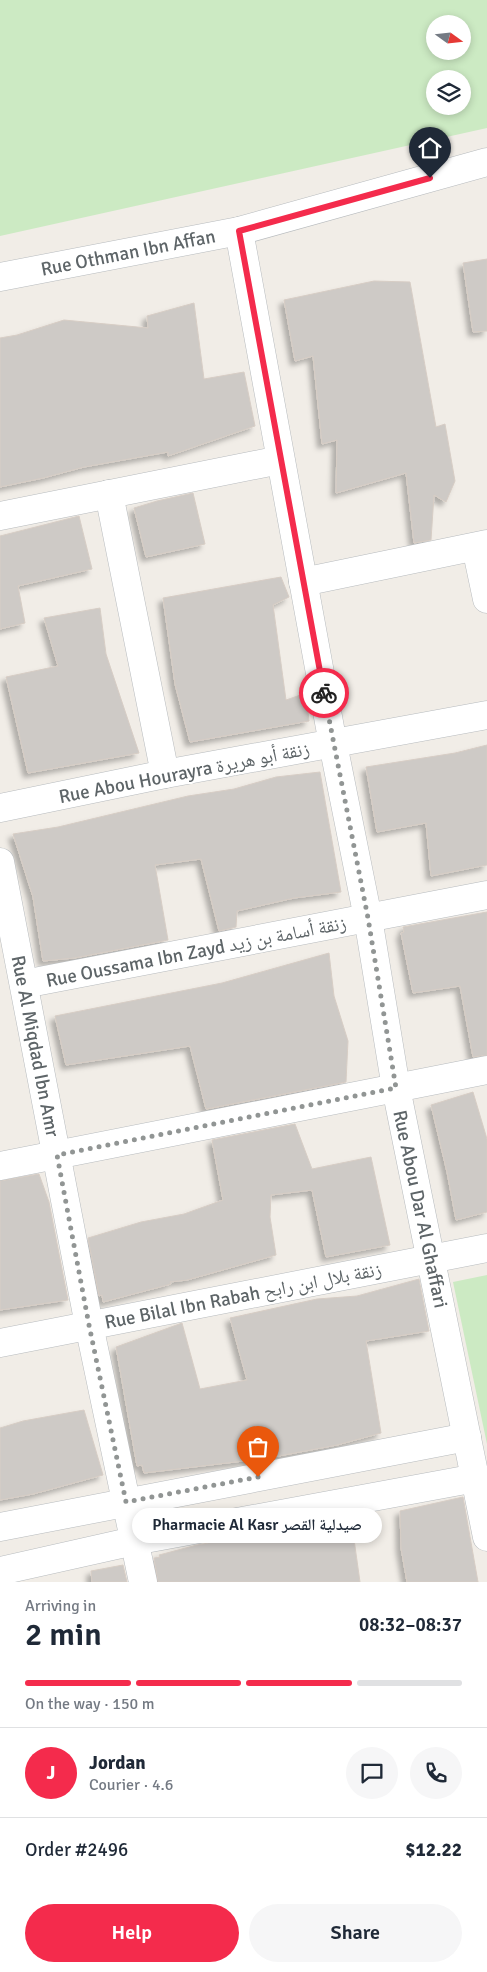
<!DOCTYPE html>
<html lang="en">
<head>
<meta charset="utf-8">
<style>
	:root { --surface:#fff; --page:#f6f6f7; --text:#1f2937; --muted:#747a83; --line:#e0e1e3; --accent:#f42b4c }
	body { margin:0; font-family:Signika,"Noto Naskh Arabic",sans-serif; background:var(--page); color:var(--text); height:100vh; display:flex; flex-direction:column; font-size:19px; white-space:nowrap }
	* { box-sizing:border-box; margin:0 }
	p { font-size:16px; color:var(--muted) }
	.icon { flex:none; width:28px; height:28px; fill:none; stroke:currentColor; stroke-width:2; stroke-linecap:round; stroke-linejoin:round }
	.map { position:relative; height:1582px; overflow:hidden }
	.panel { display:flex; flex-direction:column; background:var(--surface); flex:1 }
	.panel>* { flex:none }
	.needle { width:32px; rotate:105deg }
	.controls { position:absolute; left:426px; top:15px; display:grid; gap:10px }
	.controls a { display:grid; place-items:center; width:45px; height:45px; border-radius:50%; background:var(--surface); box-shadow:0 2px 8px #0003; font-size:25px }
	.pin { position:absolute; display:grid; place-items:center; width:42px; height:42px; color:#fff; margin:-51px -21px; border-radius:50% 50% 50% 0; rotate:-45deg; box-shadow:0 0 5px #0007 }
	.pin .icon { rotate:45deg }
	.courier { position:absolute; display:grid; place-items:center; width:50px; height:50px; margin:-25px; border:4px solid #f42b4c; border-radius:50%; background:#fff; color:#222; box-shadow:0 1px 6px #0007 }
	.bubble { position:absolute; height:35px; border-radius:18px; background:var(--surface); box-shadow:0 2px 8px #0003; font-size:16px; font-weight:600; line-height:35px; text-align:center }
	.headline em { font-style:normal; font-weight:600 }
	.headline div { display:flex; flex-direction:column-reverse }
	.headline { display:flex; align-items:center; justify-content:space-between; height:85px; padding:0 25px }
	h1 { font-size:32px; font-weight:600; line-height:38px }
	.bar { display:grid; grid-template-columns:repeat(4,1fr); gap:8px 5px; align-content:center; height:60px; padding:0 25px }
	.bar i { height:6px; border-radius:4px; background:var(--line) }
	.bar .active { background:var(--accent) }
	.bar p { grid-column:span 4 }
	.line { display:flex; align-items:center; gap:12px; padding:0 25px; border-top:1px solid var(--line) }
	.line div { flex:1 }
	.round { display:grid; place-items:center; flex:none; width:52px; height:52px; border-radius:26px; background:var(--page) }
	.action { display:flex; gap:10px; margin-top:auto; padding:10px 25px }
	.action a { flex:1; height:58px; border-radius:30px; background:var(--accent); color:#fff; font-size:20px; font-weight:600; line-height:58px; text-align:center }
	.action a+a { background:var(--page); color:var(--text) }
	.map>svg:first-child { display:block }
	.green { fill:#cceac3; fill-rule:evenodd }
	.building { fill:#cecac6; stroke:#d7cdc5; filter:url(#shadow) }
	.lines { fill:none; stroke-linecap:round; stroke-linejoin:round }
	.minor-casing { stroke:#b7bbbe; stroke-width:29 }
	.minor { stroke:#fff; stroke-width:28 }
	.done { stroke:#919594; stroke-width:5; stroke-dasharray:0 9 }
	.route { stroke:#f42b4c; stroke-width:6 }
	.labels { text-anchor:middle; stroke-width:4; stroke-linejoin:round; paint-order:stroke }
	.street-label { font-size:19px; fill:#5e6568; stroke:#fff }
</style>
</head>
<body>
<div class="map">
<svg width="487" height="1582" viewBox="0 0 487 1582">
	<defs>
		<filter id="shadow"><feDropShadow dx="-4.5" dy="4.5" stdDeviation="2.5" flood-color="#0004"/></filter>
	</defs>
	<rect width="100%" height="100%" fill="#f1ede7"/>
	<!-- green -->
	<g class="green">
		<path d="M 0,0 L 487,0 L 487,128 L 0,236 ZM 435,24 L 462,24 L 462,51 L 435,51 ZM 435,79 L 462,79 L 462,106 L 435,106 Z"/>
		<path d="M 487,1275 L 487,1444 L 453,1282 Z"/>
	</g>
	<!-- building -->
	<g class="building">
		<path d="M 487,259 L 487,331 L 473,332 L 463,263 Z"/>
		<path d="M 374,281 L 410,282 L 436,427 L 445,424 L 455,481 L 446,502 L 434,495 L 431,540 L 414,543 L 406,473 L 336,493 L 337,440 L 322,444 L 313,356 L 295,361 L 284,300 Z"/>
		<path d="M 194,303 L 204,379 L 244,372 L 255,426 L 168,456 L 168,452 L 84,467 L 43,478 L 0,487 L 0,338 L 17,335 L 64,320 L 148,328 L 147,316 Z"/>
		<path d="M 193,493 L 205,544 L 146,557 L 134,508 L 157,501 Z"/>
		<path d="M 79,516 L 92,569 L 18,586 L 25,623 L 0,629 L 0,536 Z"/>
		<path d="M 281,577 L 289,597 L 273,605 L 286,700 L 306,693 L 309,721 L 190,742 L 175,684 L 163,598 Z"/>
		<path d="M 100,608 L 106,654 L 139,753 L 28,773 L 6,677 L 58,666 L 44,618 Z"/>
		<path d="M 487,745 L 487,865 L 431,876 L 426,823 L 377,832 L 366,767 L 455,753 Z"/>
		<path d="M 320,772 L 341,892 L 294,898 L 237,911 L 236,927 L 219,931 L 201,859 L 155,865 L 168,940 L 74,958 L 43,961 L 33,897 L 13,834 L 58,827 L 188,796 L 234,789 L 276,777 Z"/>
		<path d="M 487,912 L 487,1055 L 473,1057 L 460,986 L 413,993 L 401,933 L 404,932 L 403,927 Z"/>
		<path d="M 329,953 L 334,996 L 348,1041 L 346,1082 L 206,1109 L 190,1046 L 66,1065 L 55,1016 L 222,983 Z"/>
		<path d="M 473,1092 L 487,1139 L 487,1212 L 456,1220 L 447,1172 L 431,1105 Z"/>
		<path d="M 295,1124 L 312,1169 L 371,1157 L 390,1245 L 326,1257 L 312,1190 L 271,1195 L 270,1217 L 276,1255 L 187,1280 L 170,1282 L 171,1284 L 103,1302 L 102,1295 L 99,1296 L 88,1238 L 141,1222 L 184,1214 L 223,1200 L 212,1140 Z"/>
		<path d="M 39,1174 L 49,1202 L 68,1300 L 0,1310 L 0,1181 Z"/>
		<path d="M 419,1279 L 429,1331 L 366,1341 L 381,1433 L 337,1445 L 268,1458 L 144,1473 L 142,1465 L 137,1466 L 116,1347 L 182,1323 L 200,1389 L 247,1380 L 230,1318 L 317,1299 L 357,1296 Z"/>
		<path d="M 84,1410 L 103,1475 L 33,1494 L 0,1500 L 0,1428 L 23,1421 Z"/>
		<path d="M 463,1497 L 478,1582 L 407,1582 L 401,1548 L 400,1511 Z"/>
		<path d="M 351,1518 L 360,1582 L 158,1582 L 154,1558 L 160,1557 L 159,1555 L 197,1545 Z"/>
		<path d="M 123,1565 L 127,1582 L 92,1582 L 91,1571 Z"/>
	</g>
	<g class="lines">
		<!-- minor casing -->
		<g class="minor-casing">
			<g id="minor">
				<path d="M 239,231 L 333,744 L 368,918 L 396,1088 L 487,1537"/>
				<path d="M 0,277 L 239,231 L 487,162"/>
				<path d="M 109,494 L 165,774"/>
				<path d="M 0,516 L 280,460"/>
				<path d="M 476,547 L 487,599"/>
				<path d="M 303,582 L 487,544"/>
				<path d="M 0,808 L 165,774 L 487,715"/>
				<path d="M 0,862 L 89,1325 L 143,1582"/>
				<path d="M 24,984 L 487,895"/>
				<path d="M 0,1166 L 487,1070"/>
				<path d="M 0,1343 L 487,1248"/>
				<path d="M 0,1527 L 467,1437"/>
				<path d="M 0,1571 L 134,1541 L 476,1478"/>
			</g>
		</g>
		<!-- minor -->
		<use href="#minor" class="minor"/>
	</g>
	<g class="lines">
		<!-- done -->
		<path class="done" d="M 258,1477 L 126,1502 L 89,1325 L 57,1155 L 396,1088 L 368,918 L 324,693"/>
		<!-- route -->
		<path class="route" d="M 324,693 L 239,231 L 430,178"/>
	</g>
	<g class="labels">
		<!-- street labels -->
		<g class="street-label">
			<text transform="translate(128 252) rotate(-11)" y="7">Rue Othman Ibn Affan</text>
			<text transform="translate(184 772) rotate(-11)" y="7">Rue Abou Hourayra زنقة أبو هريرة</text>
			<text transform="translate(196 951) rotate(-11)" y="7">Rue Oussama Ibn Zayd زنقة أسامة بن زيد</text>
			<text transform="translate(36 1046) rotate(79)" y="7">Rue Al Miqdad Ibn Amr</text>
			<text transform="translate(421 1209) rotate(78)" y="7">Rue Abou Dar Al Ghaffari</text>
			<text transform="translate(243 1295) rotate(-11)" y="7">Rue Bilal Ibn Rabah زنقة بلال ابن رابح</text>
		</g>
	</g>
</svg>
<div class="controls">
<a><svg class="needle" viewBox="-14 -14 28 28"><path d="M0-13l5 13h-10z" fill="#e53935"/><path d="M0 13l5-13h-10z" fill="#747a83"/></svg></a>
<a><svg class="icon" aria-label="layers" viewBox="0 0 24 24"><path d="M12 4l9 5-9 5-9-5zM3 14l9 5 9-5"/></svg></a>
</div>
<div class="pin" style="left:258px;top:1477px;background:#ea580c"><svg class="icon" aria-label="bag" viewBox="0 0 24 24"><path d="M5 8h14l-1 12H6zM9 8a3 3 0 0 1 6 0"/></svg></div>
<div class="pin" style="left:430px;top:178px;background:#1f2937"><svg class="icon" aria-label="home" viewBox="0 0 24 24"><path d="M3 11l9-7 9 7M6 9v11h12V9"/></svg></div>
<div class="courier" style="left:324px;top:693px"><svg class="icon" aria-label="bike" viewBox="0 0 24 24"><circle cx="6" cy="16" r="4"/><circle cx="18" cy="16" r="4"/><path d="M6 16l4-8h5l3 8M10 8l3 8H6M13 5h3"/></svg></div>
<div class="bubble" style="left:132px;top:1508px;width:250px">Pharmacie Al Kasr صيدلية القصر</div>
</div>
<section class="panel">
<div class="headline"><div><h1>2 min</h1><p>Arriving in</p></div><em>08:32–08:37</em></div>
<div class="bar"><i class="active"></i><i class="active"></i><i class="active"></i><i></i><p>On the way · 150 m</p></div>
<div class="line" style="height:90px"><b class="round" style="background:var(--accent);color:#fff">J</b><div><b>Jordan</b><p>Courier · 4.6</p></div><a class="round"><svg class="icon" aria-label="chat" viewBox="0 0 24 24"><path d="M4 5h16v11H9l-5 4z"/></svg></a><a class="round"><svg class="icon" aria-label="phone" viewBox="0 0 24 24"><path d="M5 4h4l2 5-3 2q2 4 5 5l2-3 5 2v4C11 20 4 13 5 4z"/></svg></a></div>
<div class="line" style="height:65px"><div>Order #2496</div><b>$12.22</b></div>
<div class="action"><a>Help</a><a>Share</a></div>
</section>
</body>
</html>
